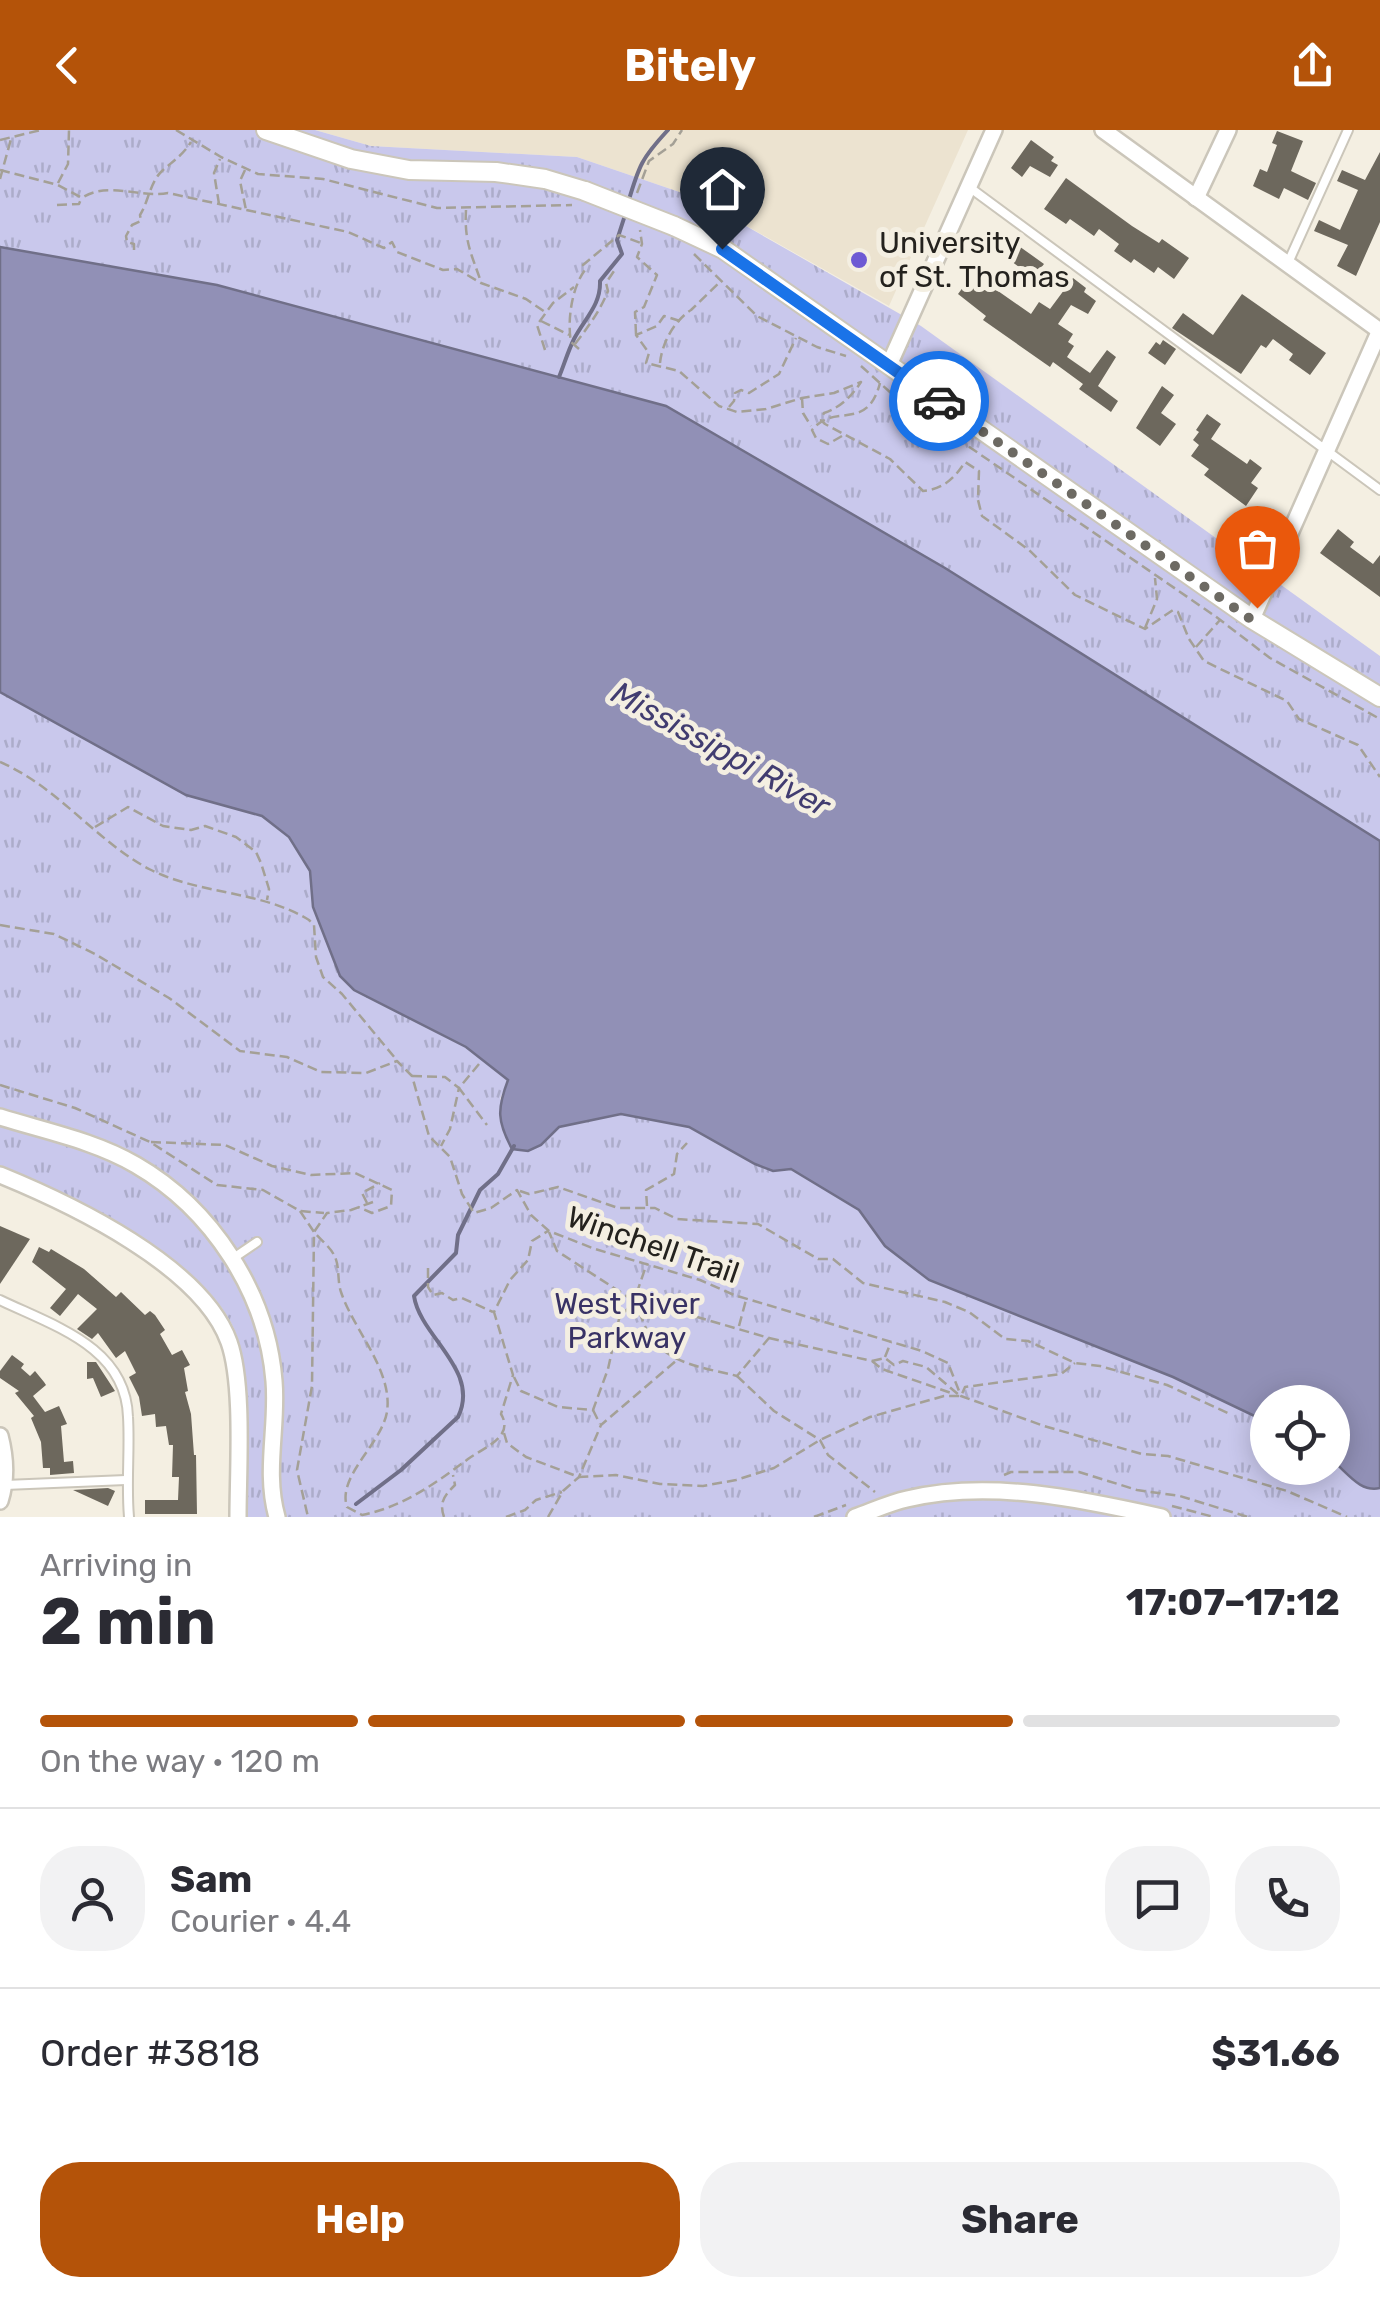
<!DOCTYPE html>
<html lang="en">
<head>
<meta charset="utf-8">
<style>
	:root { --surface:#fff; --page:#f2f2f3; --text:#2b2b33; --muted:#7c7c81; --line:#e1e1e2; --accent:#b45309 }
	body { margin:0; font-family:Rubik,sans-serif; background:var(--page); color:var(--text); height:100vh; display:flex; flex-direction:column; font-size:38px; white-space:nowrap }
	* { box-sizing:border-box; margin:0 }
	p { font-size:32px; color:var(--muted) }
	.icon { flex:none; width:55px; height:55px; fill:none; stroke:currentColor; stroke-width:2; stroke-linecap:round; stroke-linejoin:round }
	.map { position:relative; height:1387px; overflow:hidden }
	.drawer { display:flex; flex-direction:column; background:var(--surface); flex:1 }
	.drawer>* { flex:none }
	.fabs { position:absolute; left:1250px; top:1255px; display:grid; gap:20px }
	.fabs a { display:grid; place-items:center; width:100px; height:100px; border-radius:50%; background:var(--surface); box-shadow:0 5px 25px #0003; font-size:50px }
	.pin { position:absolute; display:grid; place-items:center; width:85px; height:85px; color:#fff; margin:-102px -42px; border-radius:50% 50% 50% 0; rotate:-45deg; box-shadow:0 0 10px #0007 }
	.pin .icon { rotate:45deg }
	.courier { position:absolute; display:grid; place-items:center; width:100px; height:100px; margin:-50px; border:8px solid #1a73e8; border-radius:50%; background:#fff; color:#222; box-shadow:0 2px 12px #0007 }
	.overview em { font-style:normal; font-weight:700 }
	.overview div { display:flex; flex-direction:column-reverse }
	.overview { display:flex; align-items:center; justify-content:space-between; height:170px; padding:0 40px }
	h1 { font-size:65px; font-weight:700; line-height:75px }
	.bar { display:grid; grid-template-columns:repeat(4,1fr); gap:15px 10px; align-content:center; height:120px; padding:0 40px }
	.bar i { height:12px; border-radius:8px; background:var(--line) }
	.bar .current { background:var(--accent) }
	.bar p { grid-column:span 4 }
	.line { display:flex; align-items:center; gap:25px; padding:0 40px; border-top:2px solid var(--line) }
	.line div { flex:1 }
	.round { display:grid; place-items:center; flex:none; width:105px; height:105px; border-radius:40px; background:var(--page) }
	.button { display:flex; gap:20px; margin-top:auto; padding:20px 40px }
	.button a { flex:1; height:115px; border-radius:40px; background:var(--accent); color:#fff; font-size:40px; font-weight:700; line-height:115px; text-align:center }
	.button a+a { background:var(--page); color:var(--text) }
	header { display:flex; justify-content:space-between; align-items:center; height:130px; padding:0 40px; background:var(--accent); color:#fff; font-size:45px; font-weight:700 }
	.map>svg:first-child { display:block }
	.built { fill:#ece3d0 }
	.grass { fill:url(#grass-tufts) }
	.water { fill:#9190b6; stroke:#706f88; stroke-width:2.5 }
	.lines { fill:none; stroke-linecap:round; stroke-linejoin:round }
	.stream { stroke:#706f88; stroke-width:4 }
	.building { fill:#6d685d }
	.service-casing { stroke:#cbc6ba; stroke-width:12 }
	.minor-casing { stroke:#cbc6ba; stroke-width:20 }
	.tertiary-casing { stroke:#cbc6ba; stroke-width:22 }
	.path { stroke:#a4a096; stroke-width:2.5; stroke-dasharray:10 5; stroke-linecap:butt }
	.service { stroke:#fff; stroke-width:8 }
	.minor { stroke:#fff; stroke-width:15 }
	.tertiary { stroke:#fff; stroke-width:18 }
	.tertiary-bridge-casing { stroke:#cbc6ba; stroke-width:22; stroke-linecap:butt }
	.tertiary-bridge { stroke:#fff; stroke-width:18 }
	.done { stroke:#6d6a63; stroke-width:10; stroke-dasharray:0 18 }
	.route { stroke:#1a73e8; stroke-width:12 }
	.poi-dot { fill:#6d5ad4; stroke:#f4efe2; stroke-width:4 }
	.labels { text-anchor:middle; stroke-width:10; stroke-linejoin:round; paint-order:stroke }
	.poi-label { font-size:30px; fill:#24221e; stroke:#f4efe2; text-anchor:start }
	.street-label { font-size:30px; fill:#24221e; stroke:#f4efe2 }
	.park-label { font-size:30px; fill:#383265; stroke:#f4efe2 }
	.water-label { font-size:32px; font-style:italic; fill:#413c70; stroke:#f4efe2 }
</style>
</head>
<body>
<header><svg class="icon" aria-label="back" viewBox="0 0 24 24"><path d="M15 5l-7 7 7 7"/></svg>Bitely<svg class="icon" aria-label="share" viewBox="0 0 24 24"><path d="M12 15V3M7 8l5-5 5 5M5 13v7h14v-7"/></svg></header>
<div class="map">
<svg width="1380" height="1387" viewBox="0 0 1380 1387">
	<defs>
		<pattern id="grass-tufts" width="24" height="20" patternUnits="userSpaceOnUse" patternTransform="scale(2.5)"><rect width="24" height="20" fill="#c9c8ec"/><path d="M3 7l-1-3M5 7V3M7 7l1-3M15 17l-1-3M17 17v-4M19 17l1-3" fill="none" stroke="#acacca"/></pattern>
	</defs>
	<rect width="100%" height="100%" fill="#f4efe2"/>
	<!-- built -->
	<path class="built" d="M 315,0 L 968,0 L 889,176 L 697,68 L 577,27 L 371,16 Z"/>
	<!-- grass -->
	<g class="grass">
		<path d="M 0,0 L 315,0 L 371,16 L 577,27 L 697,68 L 921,196 L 1380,526 L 1380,711 L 945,438 L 666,276 L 217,155 L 0,117 Z"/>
		<path d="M 0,562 L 186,665 L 262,686 L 289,707 L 310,741 L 313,777 L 354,860 L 466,917 L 508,950 L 500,969 L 541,1015 L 559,997 L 621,984 L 689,997 L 755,1034 L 773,1041 L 791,1039 L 859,1080 L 885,1116 L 929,1150 L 1173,1247 L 1267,1292 L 1268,1338 L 1332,1338 L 1333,1331 L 1371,1360 L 1380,1358 L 1380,1387 L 247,1387 C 247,1331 254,1267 239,1212 C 216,1132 72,1065 0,1035 Z"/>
	</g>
	<!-- water -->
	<path class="water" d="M 0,117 L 217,155 L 666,276 L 945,438 L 1380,711 L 1380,1358 C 1360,1363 1347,1342 1333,1331 L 1332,1272 L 1268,1272 L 1267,1292 L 1173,1247 L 929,1150 L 885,1116 L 859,1080 L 791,1039 L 773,1041 L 755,1034 L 689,997 L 621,984 L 559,997 L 541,1015 L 528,1021 L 512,1019 C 497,991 497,979 508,950 L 466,917 L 354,860 L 340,846 L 313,777 L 310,741 L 289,707 L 262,686 L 186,665 L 0,562 Z"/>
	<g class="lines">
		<!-- stream -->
		<g class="stream">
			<path d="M 628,73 C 639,35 642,28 668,0"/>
			<path d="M 559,247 C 564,235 568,221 574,209 C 585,188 601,175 600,151 L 622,124 L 617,110 L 626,82"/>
			<path d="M 356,1374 L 401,1340 L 458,1287 C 481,1240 420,1207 414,1166 L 456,1123 L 458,1105 L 480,1060 L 498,1044 L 514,1016"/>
		</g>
	</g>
	<!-- building -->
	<g class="building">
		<path d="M 1277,1 L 1303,11 L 1291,41 L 1316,53 L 1308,70 L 1284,58 L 1279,69 L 1253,56 L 1260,39 L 1267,42 L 1277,15 L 1272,13 Z"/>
		<path d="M 1031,10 L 1054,27 L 1051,31 L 1058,35 L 1050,47 L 1030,36 L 1022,47 L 1011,38 Z"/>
		<path d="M 1380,22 L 1380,92 L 1356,146 L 1337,136 L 1348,115 L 1314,101 L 1319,90 L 1340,100 L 1358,60 L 1337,51 L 1342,40 L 1365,50 Z"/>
		<path d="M 1066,48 L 1132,96 L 1159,113 L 1162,109 L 1189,128 L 1174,149 L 1158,137 L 1154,143 L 1134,129 L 1131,133 L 1114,121 L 1119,114 L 1099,99 L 1094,106 L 1070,89 L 1066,94 L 1044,79 Z"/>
		<path d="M 1012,111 L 1044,134 L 1037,143 L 1030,138 L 1027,143 L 1003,125 Z"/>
		<path d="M 970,148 L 984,159 L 988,154 L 1031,184 L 1039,172 L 1050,179 L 1073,148 L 1086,158 L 1084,162 L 1096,171 L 1088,184 L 1071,175 L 1058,194 L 1073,204 L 1068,212 L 1074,216 L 1067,227 L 1090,243 L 1107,220 L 1116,227 L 1098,256 L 1118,271 L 1111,282 L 1079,259 L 1083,254 L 1053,232 L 1050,237 L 983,190 L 986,186 L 958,164 Z"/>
		<path d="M 1242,164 L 1326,223 L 1310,245 L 1289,230 L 1293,224 L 1273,209 L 1266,218 L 1261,215 L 1241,244 L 1172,198 L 1183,183 L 1213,205 Z"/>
		<path d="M 1163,210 L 1176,219 L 1165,235 L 1148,223 L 1156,212 L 1160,215 Z"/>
		<path d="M 1162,256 L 1174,265 L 1161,283 L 1176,294 L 1160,316 L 1136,298 Z"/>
		<path d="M 1207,284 L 1221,294 L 1211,309 L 1247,334 L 1250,329 L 1262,338 L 1251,353 L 1258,358 L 1246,376 L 1204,345 L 1209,339 L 1191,326 L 1199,315 L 1193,310 L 1199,302 L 1196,300 Z"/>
		<path d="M 1338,399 L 1354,412 L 1350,417 L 1373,434 L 1380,425 L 1380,467 L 1320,423 Z"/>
		<path d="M 0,1096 L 30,1109 L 0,1154 Z"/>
		<path d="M 39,1117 L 49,1122 L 51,1119 L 84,1139 L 116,1167 L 121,1162 L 145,1185 L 150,1181 L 155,1185 L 165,1200 L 160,1204 L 172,1225 L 182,1220 L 190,1235 L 184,1238 L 188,1261 L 185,1262 L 191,1284 L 194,1325 L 196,1325 L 197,1384 L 145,1384 L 145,1370 L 178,1370 L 179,1347 L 172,1347 L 173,1315 L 169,1315 L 166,1296 L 156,1297 L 155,1284 L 142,1286 L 139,1267 L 129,1247 L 136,1243 L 125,1221 L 116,1228 L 98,1203 L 92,1209 L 77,1199 L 97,1179 L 78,1164 L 60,1186 L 50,1178 L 66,1159 L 32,1132 Z"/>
		<path d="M 12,1225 L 24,1234 L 21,1238 L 30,1246 L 35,1241 L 44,1252 L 46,1255 L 33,1266 L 45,1282 L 59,1276 L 67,1294 L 61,1296 L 64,1332 L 73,1331 L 74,1343 L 50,1345 L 50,1338 L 43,1338 L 41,1312 L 31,1288 L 34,1286 L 15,1263 L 19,1261 L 0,1248 L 0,1241 Z"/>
		<path d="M 87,1232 L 96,1232 L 115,1261 L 101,1267 L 93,1248 L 87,1249 Z"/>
		<path d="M 108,1358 L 115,1361 L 108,1376 L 73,1360 Z"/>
	</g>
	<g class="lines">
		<!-- service casing -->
		<g class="service-casing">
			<g id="service">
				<path d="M 969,57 L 1380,360"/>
				<path d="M 1287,135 L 1348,0"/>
				<path d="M 232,1129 L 257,1112"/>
				<path d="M 0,1170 C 54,1196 126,1217 128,1287 C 130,1320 126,1353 129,1387"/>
				<path d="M 5,1355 L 126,1350"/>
			</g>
		</g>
		<!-- minor casing -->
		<g class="minor-casing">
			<g id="minor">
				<path d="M 1103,0 L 1380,201"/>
				<path d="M 1196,68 L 1228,0"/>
				<path d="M 889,235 L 994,0"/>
				<path d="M 1252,489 L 1380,200"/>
				<path d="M 0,987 C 45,1001 95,1011 136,1035 C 212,1079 267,1163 274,1251 C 278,1297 264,1341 277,1387"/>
				<path d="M 0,1045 C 71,1074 202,1136 229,1212 C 244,1254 238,1341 238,1387"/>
				<path d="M 0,1306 C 6,1329 7,1349 0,1371"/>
				<path d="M 855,1387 C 872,1381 889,1373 907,1369 C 989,1349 1081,1369 1162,1387"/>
			</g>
		</g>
		<!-- tertiary casing -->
		<g class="tertiary-casing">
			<g id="tertiary">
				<path d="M 266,0 L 351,29 L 409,40 L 496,42 L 545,49 L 585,61"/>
				<path d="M 674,96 L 723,119 L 1252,489 L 1380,567"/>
			</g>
		</g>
		<!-- path -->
		<g class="path">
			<path d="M 176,0 L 221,27 L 258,44 L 323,49 L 437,78 L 572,75"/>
			<path d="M 0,10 L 41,0"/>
			<path d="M 0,40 L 58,55 L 82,68 C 106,51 141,68 168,63 L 348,102 L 384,118 L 392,112 L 397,122 L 443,140 L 457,139 L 481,153 L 526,169 L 545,182"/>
			<path d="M 245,40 L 240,51 L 246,80"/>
			<path d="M 0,49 L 11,9"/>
			<path d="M 58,53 L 68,34 L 69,0"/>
			<path d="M 637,63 L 649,31 L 673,14 L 682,0"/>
			<path d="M 219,74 L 214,43 L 220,29"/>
			<path d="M 57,75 L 79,74 L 81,69"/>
			<path d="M 466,80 C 464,112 472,125 481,152"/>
			<path d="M 134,120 L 134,114 L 127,112 L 126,106 L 132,95 L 141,91 L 140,85 C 148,73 150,52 162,41 C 173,31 183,25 191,12"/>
			<path d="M 694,124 L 757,186 L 817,217 L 846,226"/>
			<path d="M 541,191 L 569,205"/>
			<path d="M 680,191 L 664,186 L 657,196 L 636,205 L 649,223 L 646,233 L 679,241 L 719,276 L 737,282 L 766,279 L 802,268 L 834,263 L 861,252 C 851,267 841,277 824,283 L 821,290 L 825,294 L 890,329 L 923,361 C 943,359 954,349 965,332 L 979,341 L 978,370 L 982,386 L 1029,420 L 1075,465 L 1145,499 L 1173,480 L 1178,482 L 1189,509 L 1204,531 L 1287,571 L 1299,589 L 1358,615 L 1380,647"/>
			<path d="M 636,204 L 635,182 L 644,177 L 657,145 L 637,127 L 642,114 L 640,100"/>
			<path d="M 575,214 C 588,197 600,181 608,161 L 606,153 L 614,141"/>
			<path d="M 579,219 L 571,212 C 567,190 572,157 585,140 L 583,135 L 619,105 L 641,113"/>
			<path d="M 545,220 L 537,195 L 553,173 L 574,157"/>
			<path d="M 660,233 C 662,213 674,191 691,180 L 721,151"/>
			<path d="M 861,236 L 891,263 L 1215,486 L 1270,528 L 1380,589"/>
			<path d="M 802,268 L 803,283 L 811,296"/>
			<path d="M 729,277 L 734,271 L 735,263 L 741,260 L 749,263 L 779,244 L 796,208"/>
			<path d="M 842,306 L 828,314 L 816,308 L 812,300 C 834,272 867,303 880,253"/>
			<path d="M 1145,498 L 1157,469 L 1155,448"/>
			<path d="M 1196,517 L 1220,490"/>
			<path d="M 0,632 C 58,657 95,710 149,739 C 200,765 260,760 309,790 L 314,795 L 316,827 L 323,847 L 342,864 L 395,928"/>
			<path d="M 95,697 L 128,677 L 163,696 L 191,700 L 205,696 L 236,707 L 256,722 L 261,733 L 269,759 L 267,770"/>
			<path d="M 0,795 L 54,804 L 95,824 L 169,868 L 240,921 L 287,927 L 321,942 L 366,943 L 397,931 L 412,946 L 429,1006 L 450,1027 L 462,1064 L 474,1083 L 491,1078 L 517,1060 L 531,1085 L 549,1101 L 595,1119 L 700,1150 L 734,1165 L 922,1221 L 948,1233 L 961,1266 L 1044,1296 L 1142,1324 L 1168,1326 L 1287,1361 L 1347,1387"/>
			<path d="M 479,934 L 459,958 L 487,995"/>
			<path d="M 412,946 L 445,947 L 459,958 L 450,999 L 441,1016"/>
			<path d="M 0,955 L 75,978 L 150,1012 L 217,1055 L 263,1060 L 300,1081 L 324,1083"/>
			<path d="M 151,1012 L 225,1015 L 272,1036 L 311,1045 L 355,1043 L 392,1060 L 391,1076 L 372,1083 L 358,1077"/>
			<path d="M 520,1061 L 529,1064 L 558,1057 L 618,1078 L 655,1078 L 677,1089 L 758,1094 L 818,1129 L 833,1129 L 863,1153 L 945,1172 L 969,1182 L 1005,1209 L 1028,1211 L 1075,1233 L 1100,1236 L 1167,1255 L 1230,1284"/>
			<path d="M 373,1072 L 351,1080 L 327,1083 L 314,1102 C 320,1109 330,1117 334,1125 C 340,1135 337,1151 341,1162 C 354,1201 393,1240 387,1282 C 381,1315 337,1346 347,1377 L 362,1385 C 403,1377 436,1353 468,1329 C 483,1318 515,1307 501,1284 L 513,1245 L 494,1182 L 510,1150 L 528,1130 L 532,1111 L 548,1101"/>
			<path d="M 367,1073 L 362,1063 L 380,1053"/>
			<path d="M 647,1076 L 646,1060 L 674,1044 L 677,1024 L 687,1013"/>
			<path d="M 300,1081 L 314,1102 L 312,1256 L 297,1340 L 308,1387"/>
			<path d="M 428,1138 L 428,1157 L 433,1165 L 442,1163 L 453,1170 L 462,1168 L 493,1182"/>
			<path d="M 638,1177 L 656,1175 L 769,1208 L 737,1246 C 707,1238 670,1235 651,1207 C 644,1197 640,1182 634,1171 L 647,1133"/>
			<path d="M 739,1196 L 746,1170"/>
			<path d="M 769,1208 L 872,1231 L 882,1239 L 954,1264"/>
			<path d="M 885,1227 L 891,1212"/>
			<path d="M 872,1231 L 885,1228 L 894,1235 L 903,1231 L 926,1237 L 959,1265"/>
			<path d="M 737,1246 L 774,1281 L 820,1310 L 828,1325 L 875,1362"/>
			<path d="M 514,1247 L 521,1261 L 558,1277 L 593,1280 L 608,1239 L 619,1189 L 634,1171 L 557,1121 L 549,1102"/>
			<path d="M 593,1280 L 600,1294"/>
			<path d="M 504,1303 L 507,1313 L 526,1327 L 579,1347 L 616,1345 L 660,1354 L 703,1356 L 736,1350 L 774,1338 L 820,1310 L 870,1287 L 944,1266 L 961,1266 L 965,1257 L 1061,1244 L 1075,1233"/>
			<path d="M 1004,1345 L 1011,1342 L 1079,1342 L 1137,1360 L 1180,1366 L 1248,1387"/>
			<path d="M 1172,1376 L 1214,1387"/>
			<path d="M 444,1387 C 439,1372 444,1366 455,1355 L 453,1345"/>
			<path d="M 506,1387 L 525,1380 L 536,1370 L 562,1362"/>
			<path d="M 548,1387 L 563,1361 L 579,1347 L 601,1295 L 677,1230"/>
			<path d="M 814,1387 L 846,1375"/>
		</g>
		<!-- service -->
		<use href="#service" class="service"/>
		<!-- minor -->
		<use href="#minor" class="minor"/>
		<!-- tertiary -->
		<use href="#tertiary" class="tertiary"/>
		<!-- tertiary-bridge casing -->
		<g class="tertiary-bridge-casing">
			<path id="tertiary-bridge" d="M 585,61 L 674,96"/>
		</g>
		<!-- tertiary-bridge -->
		<use href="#tertiary-bridge" class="tertiary-bridge"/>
	</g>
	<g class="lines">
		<!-- done -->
		<path class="done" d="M 939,271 L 1252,490 L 1257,478"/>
		<!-- route -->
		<path class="route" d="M 722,119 L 939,271"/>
	</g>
	<!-- markers -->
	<circle class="poi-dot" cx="859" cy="130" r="10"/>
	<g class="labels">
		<!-- poi labels -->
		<g class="poi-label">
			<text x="879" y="123">University<tspan x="879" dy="34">of St. Thomas</tspan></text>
		</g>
		<!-- street labels -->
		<g class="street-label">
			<text transform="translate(653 1115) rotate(19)" y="10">Winchell Trail</text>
		</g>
		<!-- park labels -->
		<g class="park-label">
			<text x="627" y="1184">West River<tspan x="627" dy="34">Parkway</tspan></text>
		</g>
		<!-- water labels -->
		<g class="water-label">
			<text transform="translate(721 619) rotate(29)" y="11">Mississippi River</text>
		</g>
	</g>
</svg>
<div class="fabs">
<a><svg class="icon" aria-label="locate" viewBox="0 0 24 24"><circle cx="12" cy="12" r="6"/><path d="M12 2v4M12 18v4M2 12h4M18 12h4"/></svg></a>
</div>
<div class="pin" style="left:1257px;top:478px;background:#ea580c"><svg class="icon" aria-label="bag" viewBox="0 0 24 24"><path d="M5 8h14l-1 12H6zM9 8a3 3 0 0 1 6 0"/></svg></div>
<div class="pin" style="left:722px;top:119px;background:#1f2937"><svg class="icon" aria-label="home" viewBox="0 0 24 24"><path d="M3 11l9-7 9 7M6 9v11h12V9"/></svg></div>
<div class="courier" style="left:939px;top:271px"><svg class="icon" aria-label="car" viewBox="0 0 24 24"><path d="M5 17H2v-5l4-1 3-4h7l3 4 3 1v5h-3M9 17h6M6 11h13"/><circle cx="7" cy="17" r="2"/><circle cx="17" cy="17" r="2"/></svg></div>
</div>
<section class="drawer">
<div class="overview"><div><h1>2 min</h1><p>Arriving in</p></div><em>17:07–17:12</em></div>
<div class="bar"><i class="current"></i><i class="current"></i><i class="current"></i><i></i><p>On the way · 120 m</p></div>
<div class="line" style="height:180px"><a class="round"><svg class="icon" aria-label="person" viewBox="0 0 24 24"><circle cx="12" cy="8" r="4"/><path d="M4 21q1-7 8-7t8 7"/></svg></a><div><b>Sam</b><p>Courier · 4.4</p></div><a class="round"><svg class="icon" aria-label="chat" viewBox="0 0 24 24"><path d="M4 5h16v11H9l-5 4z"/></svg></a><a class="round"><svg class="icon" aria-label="phone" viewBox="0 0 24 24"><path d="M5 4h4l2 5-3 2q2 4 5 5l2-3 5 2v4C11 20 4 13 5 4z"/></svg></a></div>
<div class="line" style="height:130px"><div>Order #3818</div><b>$31.66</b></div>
<div class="button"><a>Help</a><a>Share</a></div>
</section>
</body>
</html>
